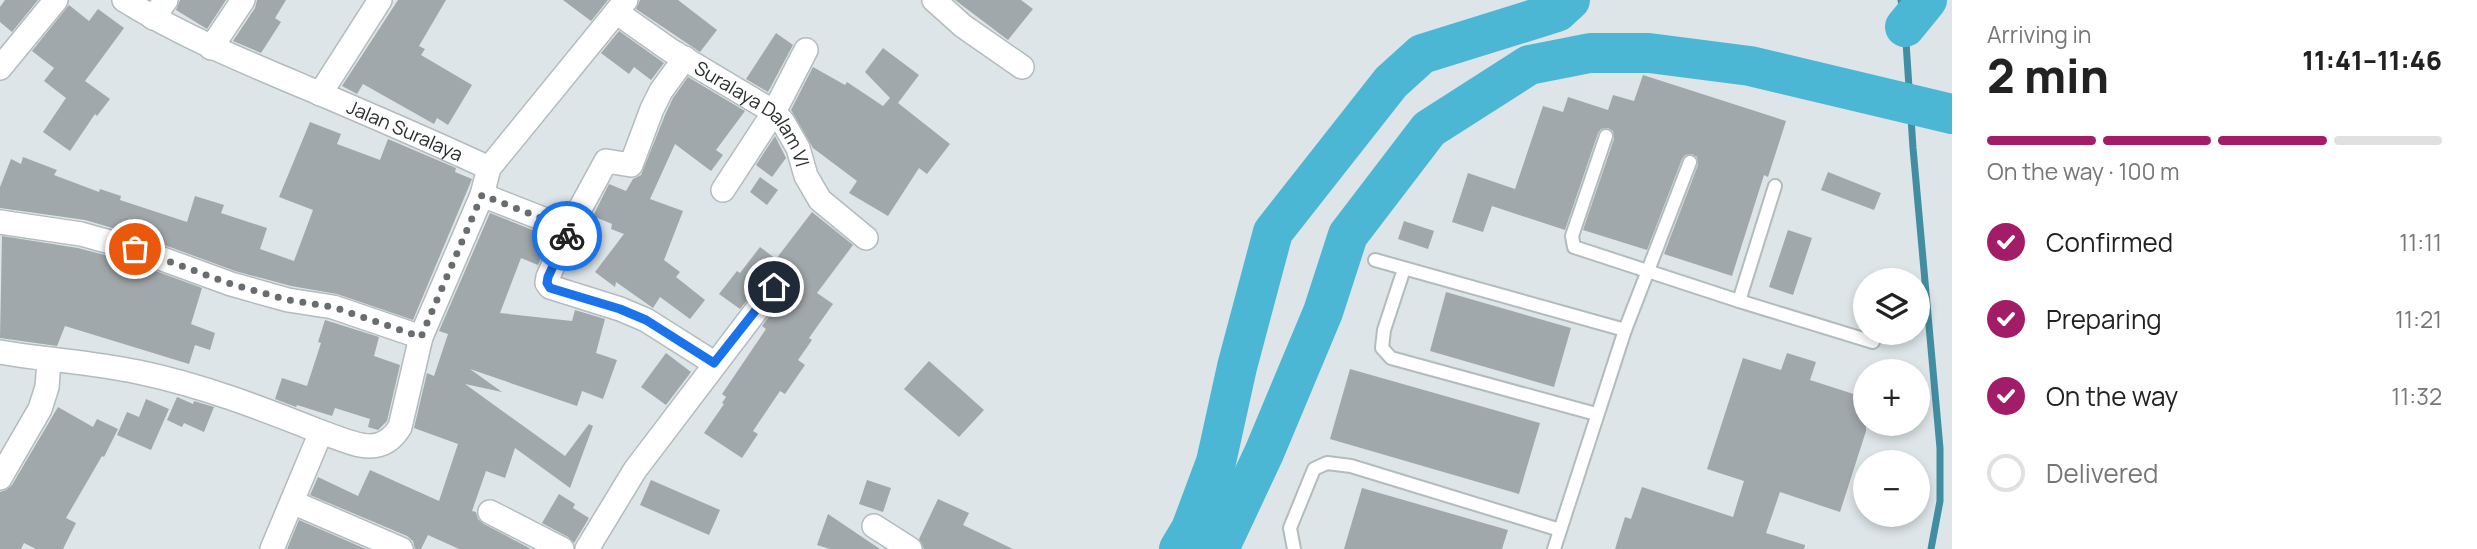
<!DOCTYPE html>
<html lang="en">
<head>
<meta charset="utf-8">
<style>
	:root { --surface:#fff; --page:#f6f6f6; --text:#222; --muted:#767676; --line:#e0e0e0; --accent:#a21c68 }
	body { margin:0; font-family:Manrope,sans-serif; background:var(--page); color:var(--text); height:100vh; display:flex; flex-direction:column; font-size:26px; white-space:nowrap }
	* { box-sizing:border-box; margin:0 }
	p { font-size:23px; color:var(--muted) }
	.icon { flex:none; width:38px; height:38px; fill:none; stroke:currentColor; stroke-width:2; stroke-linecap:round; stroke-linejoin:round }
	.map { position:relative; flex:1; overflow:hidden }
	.side { display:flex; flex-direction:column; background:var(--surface); width:525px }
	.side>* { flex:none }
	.buttons { position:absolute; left:1853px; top:268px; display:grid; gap:14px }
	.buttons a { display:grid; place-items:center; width:77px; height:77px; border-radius:50%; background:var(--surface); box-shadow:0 4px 10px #0003; font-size:35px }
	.pin { position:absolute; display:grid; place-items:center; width:60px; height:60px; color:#fff; margin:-30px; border:4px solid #fff; border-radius:50%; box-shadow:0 2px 7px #0007 }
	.courier { position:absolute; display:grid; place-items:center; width:70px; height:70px; margin:-35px; border:5px solid #1a73e8; border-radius:50%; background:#fff; color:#222; box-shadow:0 2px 9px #0007 }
	.overview em { font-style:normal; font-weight:800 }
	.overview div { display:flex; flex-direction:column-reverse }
	.overview { display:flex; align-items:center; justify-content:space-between; height:119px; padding:0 35px }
	h1 { font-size:46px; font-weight:800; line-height:52px }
	.bar { display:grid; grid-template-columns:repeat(4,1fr); gap:10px 7px; align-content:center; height:84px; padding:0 35px }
	.bar i { height:9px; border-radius:5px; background:var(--line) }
	.bar .selected { background:var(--accent) }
	.bar p { grid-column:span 4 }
	ol { padding:0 35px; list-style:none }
	li { display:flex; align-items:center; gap:21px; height:77px }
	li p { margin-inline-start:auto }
	li .icon { padding:7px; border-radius:50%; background:var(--accent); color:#fff; stroke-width:4 }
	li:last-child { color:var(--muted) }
	li i { width:38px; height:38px; border:4px solid var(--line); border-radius:50% }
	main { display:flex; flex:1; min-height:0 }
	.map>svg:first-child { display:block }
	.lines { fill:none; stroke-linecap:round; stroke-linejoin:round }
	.stream { stroke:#418ea2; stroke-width:7 }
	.river { stroke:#4bb7d4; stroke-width:40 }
	.building { fill:#a1a8ab }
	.service-casing { stroke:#b3bbbd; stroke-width:16 }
	.minor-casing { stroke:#b3bbbd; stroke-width:26 }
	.service { stroke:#fff; stroke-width:12 }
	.minor { stroke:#fff; stroke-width:23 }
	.done { stroke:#696d6f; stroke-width:7; stroke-dasharray:0 12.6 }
	.route { stroke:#1a73e8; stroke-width:9 }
	.labels { text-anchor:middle; stroke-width:6; stroke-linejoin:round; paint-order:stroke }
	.street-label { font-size:19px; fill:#2a2d2e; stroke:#fff }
</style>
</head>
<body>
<main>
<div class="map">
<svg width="1952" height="549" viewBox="0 0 1952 549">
	<rect width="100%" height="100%" fill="#dde5e8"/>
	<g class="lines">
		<!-- stream -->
		<path class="stream" d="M 1901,0 L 1905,27 L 1913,148 L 1940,448 L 1940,501 L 1931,549"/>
		<!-- river -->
		<g class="river">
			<path d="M 1905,27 L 1927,0"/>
			<path d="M 1179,549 L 1191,529 L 1216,462 L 1237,367 L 1273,232 L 1391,82 L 1422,54 L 1557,12 L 1570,0"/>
			<path d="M 1219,549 L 1264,453 L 1323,312 L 1348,235 L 1429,129 L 1529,65 L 1590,53 L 1649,53 L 1750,66 L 1952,114"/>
		</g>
	</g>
	<!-- building -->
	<g class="building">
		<path d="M 5,0 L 38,0 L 12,32 L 0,22 L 0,7 Z"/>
		<path d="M 180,0 L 226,0 L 207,29 L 176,10 Z"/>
		<path d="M 257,0 L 286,0 L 275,18 L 281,22 L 261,53 L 233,41 L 255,8 Z"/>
		<path d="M 398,0 L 446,0 L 419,46 L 425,49 L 421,55 L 472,85 L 448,125 L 437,118 L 434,124 L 363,84 L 357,94 L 342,86 Z"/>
		<path d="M 563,0 L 608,0 L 591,21 Z"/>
		<path d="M 640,0 L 678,0 L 717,30 L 700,52 L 636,9 Z"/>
		<path d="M 955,0 L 1021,0 L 1033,9 L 1008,40 Z"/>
		<path d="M 69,5 L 89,21 L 98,9 L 124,28 L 85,81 L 110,99 L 97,116 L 95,114 L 70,151 L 43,132 L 66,98 L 44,81 L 54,68 L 32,51 Z"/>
		<path d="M 619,31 L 664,63 L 651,80 L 634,67 L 629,74 L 601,53 Z"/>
		<path d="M 776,33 L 793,45 L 768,92 L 746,79 Z"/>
		<path d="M 883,48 L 919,75 L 898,103 L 950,144 L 927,174 L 919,168 L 888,216 L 849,193 L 857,181 L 813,148 L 791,110 L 813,67 L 845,85 L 847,82 L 883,106 L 890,98 L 865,72 Z"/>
		<path d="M 1643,75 L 1786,121 L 1768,177 L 1764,175 L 1732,276 L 1664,254 L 1698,165 L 1697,157 L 1692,154 L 1685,155 L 1682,159 L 1647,250 L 1583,230 L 1614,139 L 1613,131 L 1608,128 L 1601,129 L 1598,133 L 1565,230 L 1492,206 L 1483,232 L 1452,222 L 1468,173 L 1515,189 L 1543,106 L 1563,112 L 1568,97 L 1608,110 L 1613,95 L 1634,101 Z"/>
		<path d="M 688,77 L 745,111 L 716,150 L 723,155 L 711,171 L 675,144 L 650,199 L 683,211 L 664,260 L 680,272 L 676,277 L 705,300 L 690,319 L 660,297 L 653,308 L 616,282 L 615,287 L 595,272 L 624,234 L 611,229 L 612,224 L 593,216 L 609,184 L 626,191 L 633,179 L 641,175 L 665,115 L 673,98 Z"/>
		<path d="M 310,122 L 341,134 L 337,144 L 380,160 L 388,139 L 456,168 L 455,172 L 472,179 L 413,320 L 337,294 L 291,286 L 235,271 L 140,236 L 85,220 L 0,208 L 0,187 L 11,159 L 21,164 L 23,157 L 57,170 L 54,175 L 99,192 L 100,189 L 121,196 L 120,200 L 187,222 L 195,196 L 224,205 L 221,213 L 267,228 L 260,249 L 294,261 L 313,210 L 279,197 Z"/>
		<path d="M 775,136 L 786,158 L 772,177 L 756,165 Z"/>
		<path d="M 1828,172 L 1881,193 L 1874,210 L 1821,190 Z"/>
		<path d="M 760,177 L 778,190 L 767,205 L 750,192 Z"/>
		<path d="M 812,212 L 853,245 L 817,293 L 833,304 L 809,338 L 812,340 L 798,360 L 805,365 L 785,394 L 780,391 L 753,431 L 758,434 L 742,458 L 704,433 L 724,404 L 722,403 L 726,397 L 722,394 L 766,329 L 762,326 L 785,295 L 787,282 L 783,276 L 776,273 L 768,274 L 740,309 L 719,294 L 737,271 L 740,273 L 760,247 L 776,259 Z"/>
		<path d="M 490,213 L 550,237 L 538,265 L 521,258 L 500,313 L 572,321 L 575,310 L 605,319 L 596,353 L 617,360 L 603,399 L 582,391 L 577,406 L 470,369 L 502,392 L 465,384 L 565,456 L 589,424 L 593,426 L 570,488 L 515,448 L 505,478 L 486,471 L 472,511 L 476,512 L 478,519 L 484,524 L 531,549 L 459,549 L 428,535 L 421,549 L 415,549 L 413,541 L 407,536 L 310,495 L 318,477 L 358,496 L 370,470 L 439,501 L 458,444 L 414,428 L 427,373 L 434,376 L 448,334 L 439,331 Z"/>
		<path d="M 1404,221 L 1434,231 L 1428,249 L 1398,239 Z"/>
		<path d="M 1788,230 L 1812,238 L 1793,295 L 1769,287 Z"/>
		<path d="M 2,236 L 78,248 L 131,262 L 202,288 L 191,324 L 215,333 L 210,350 L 195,345 L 189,364 L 65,326 L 57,346 L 0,338 Z"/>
		<path d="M 1446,292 L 1571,328 L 1554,387 L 1430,351 Z"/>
		<path d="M 325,320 L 379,337 L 374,356 L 400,365 L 387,421 L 378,430 L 368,427 L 370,419 L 335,408 L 332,416 L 297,405 L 296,407 L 275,399 L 282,378 L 307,386 L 321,343 L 318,342 Z"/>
		<path d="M 666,353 L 691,372 L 666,405 L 641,387 Z"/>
		<path d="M 1787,353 L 1816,362 L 1810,380 L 1866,398 L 1866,431 L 1840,512 L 1780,492 L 1766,533 L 1805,545 L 1804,549 L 1615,549 L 1625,517 L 1631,519 L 1642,487 L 1733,517 L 1744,481 L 1707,469 L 1743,358 L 1781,370 Z"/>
		<path d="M 929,361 L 984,410 L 959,437 L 904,389 Z"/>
		<path d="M 1350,369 L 1540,423 L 1519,494 L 1330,439 Z"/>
		<path d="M 177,397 L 193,404 L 194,401 L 214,407 L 204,432 L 184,423 L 182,427 L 167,420 Z"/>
		<path d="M 146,399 L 169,409 L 151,450 L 117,435 L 127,412 L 139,417 Z"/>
		<path d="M 58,407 L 93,427 L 97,419 L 118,429 L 104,457 L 102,456 L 66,518 L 76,523 L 63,549 L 36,549 L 24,543 L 21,549 L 0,549 L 0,492 L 6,490 L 12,485 Z"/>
		<path d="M 651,480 L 720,510 L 709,535 L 640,505 Z"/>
		<path d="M 867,480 L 891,488 L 883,512 L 859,504 Z"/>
		<path d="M 1362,488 L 1508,530 L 1502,549 L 1344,549 Z"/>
		<path d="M 559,494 L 575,504 L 573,508 L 589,518 L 574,543 L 568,537 L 542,523 Z"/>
		<path d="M 938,499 L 969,513 L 963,525 L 1013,549 L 924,549 L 919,539 Z"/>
		<path d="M 828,514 L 880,549 L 830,549 L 817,545 Z"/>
		<path d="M 299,520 L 366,549 L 287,549 Z"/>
	</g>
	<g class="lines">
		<!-- service casing -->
		<g class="service-casing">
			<g id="service">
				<path d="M 1606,136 L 1572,236 L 1574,247 L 1739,301 L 1775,186"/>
				<path d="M 1375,260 L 1625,330 L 1554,549"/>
				<path d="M 1404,269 L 1384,330 L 1382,348 L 1391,358 L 1596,414"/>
				<path d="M 1739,301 L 1873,342"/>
				<path d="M 1625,330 L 1690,162"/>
				<path d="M 1294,549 L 1290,528 L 1314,469 L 1327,463 L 1351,466 L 1560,530"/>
			</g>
		</g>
		<!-- minor casing -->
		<g class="minor-casing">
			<g id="minor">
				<path id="s1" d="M 124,0 C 182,36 245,62 307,88 C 368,114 429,140 489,168"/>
				<path d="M 934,0 L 963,26 L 1022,67"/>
				<path id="s2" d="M 616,12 L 670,50 L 774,112 L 783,122 L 798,148 L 806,176 L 820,200 L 866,238"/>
				<path d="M 153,18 L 166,0"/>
				<path d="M 211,48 L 243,0"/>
				<path d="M 0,68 L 56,0"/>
				<path d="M 320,94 L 380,0"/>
				<path d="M 723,190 L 774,112 L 806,50"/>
				<path d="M 482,195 L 569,229 L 548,277 L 547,283 L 550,287 L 620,309 L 646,320 L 714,363"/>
				<path d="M 0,222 L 81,234 L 135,249 L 231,284 L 288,300 L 333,307 L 421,337"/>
				<path d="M 569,229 L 606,161 L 631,165 L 652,109 L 661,91 L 685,58"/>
				<path d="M 0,352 C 46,360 92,362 138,372 C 201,385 261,408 321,432"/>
				<path d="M 0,478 L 40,409 L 47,387 L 49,361"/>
				<path d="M 292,502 L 401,549"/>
				<path d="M 490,512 L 562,549"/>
				<path d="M 874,526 L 910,549"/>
				<path d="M 272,549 L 321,432 C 351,442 380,460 400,427 L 421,337 L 482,195 L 489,168 L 626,0"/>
				<path d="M 587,549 L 635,470 L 774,287"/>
			</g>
		</g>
		<!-- service -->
		<use href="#service" class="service"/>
		<!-- minor -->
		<use href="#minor" class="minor"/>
	</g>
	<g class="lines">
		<!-- done -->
		<path class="done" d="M 135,249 L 231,284 L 288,300 L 333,307 L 421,337 L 482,195 L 569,229 L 567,236"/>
		<!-- route -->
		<path class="route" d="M 567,236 L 548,277 L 547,283 L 550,288 L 620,309 L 646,320 L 714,363 L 774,287"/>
	</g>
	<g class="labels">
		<!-- street labels -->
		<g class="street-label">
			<text dy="7" stroke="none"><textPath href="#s2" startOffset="173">Suralaya Dalam VI</textPath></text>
			<text dy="7" stroke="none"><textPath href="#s1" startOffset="310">Jalan Suralaya</textPath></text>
		</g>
	</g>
</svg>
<div class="buttons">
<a><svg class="icon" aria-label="layers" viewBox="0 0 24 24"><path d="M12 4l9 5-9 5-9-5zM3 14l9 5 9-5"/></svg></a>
<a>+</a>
<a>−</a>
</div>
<div class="pin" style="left:135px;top:249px;background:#ea580c"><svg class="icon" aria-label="bag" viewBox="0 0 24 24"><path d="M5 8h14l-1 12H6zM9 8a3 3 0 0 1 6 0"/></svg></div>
<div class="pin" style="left:774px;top:287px;background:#1f2937"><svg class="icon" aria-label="home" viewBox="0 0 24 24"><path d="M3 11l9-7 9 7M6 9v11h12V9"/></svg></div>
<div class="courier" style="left:567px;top:236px"><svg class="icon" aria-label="bike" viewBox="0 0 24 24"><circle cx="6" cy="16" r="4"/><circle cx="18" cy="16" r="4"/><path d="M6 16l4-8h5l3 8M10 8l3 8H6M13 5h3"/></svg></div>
</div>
<section class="side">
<div class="overview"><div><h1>2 min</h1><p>Arriving in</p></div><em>11:41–11:46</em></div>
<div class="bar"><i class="selected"></i><i class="selected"></i><i class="selected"></i><i></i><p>On the way · 100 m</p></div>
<ol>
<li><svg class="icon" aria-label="check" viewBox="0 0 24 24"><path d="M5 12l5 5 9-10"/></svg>Confirmed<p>11:11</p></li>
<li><svg class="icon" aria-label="check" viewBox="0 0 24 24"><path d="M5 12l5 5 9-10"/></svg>Preparing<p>11:21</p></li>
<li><svg class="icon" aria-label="check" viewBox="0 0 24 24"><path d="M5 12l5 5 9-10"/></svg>On the way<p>11:32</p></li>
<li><i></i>Delivered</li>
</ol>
</section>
</main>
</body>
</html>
